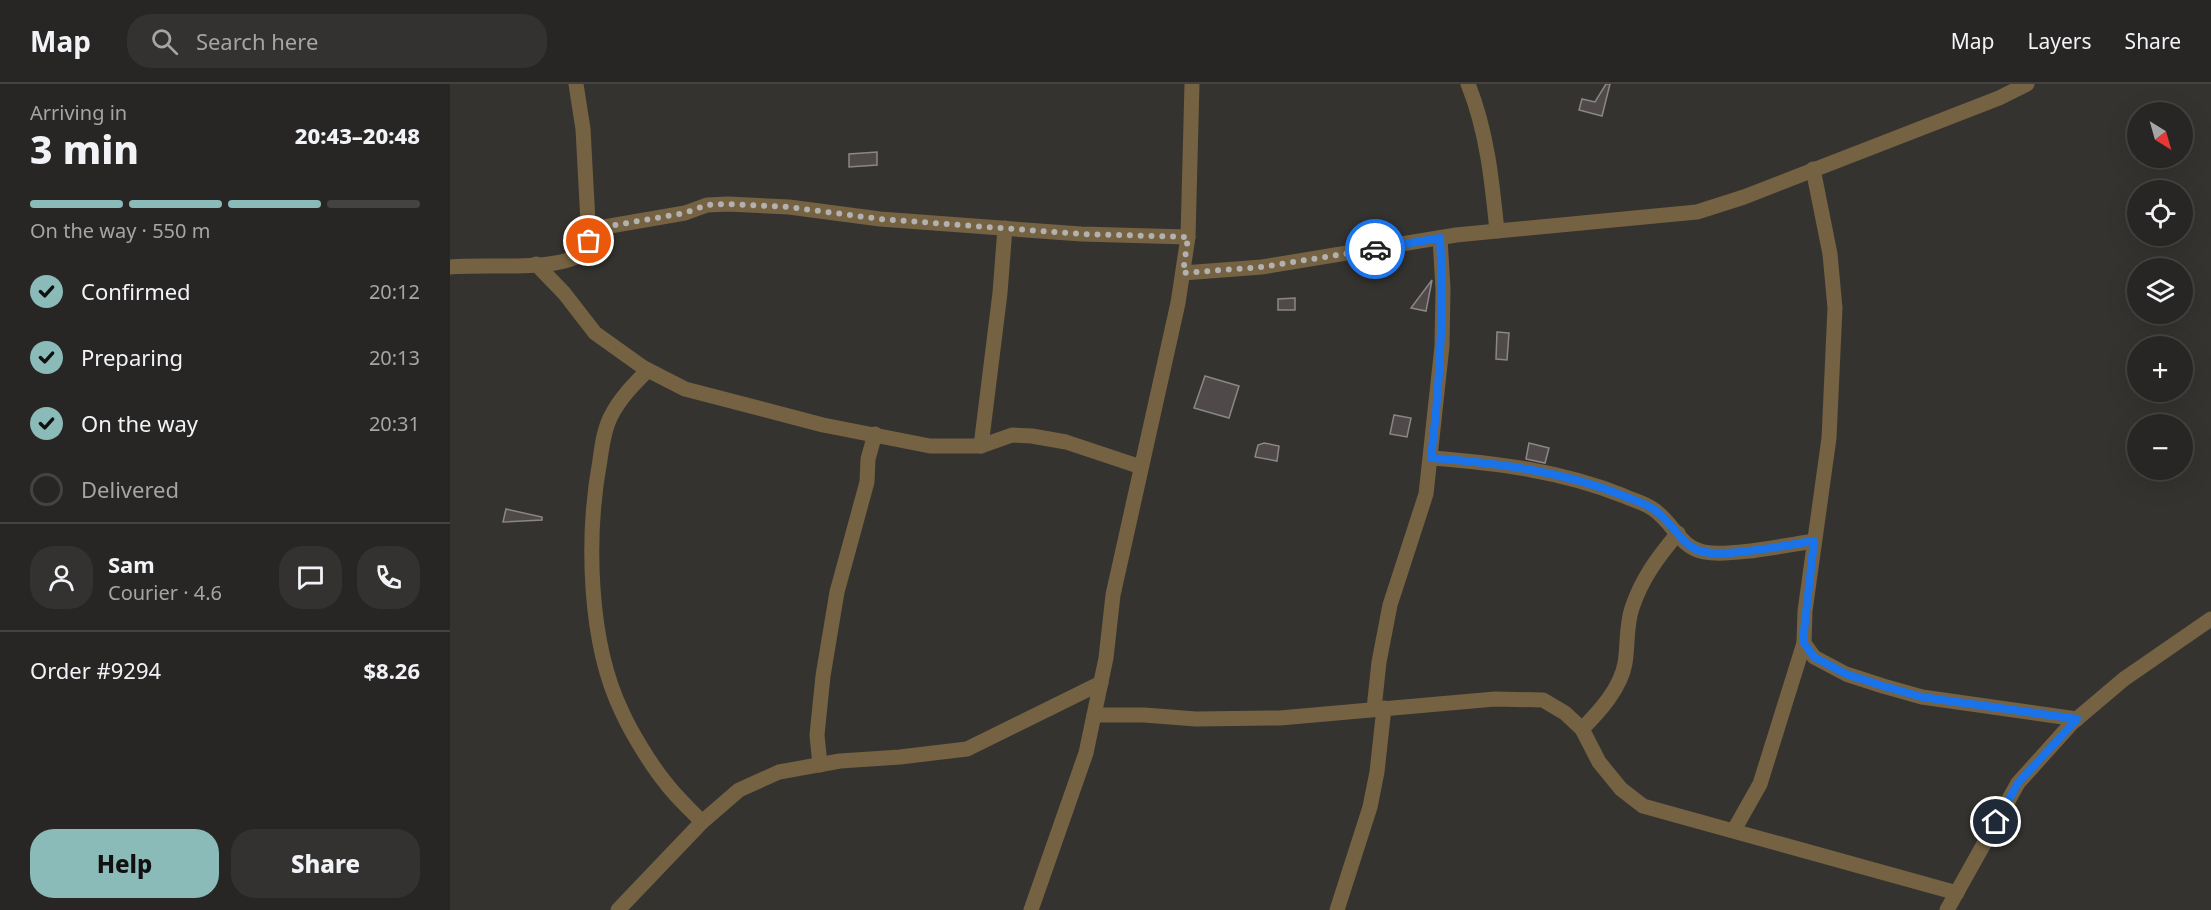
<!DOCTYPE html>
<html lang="en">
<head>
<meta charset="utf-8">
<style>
	:root { --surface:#282624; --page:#343231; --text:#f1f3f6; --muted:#a5a5a6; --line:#444341; --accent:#8bbbb9 }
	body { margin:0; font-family:"Noto Sans",sans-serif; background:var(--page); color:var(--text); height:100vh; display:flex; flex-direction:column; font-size:22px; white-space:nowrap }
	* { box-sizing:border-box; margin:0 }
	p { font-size:20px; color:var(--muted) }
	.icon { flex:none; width:33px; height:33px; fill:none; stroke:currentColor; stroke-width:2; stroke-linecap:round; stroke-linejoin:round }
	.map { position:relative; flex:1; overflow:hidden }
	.details { display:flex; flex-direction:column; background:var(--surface); width:450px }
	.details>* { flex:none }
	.needle { width:39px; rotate:143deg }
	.buttons { position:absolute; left:1677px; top:18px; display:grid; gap:12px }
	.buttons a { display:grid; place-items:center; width:66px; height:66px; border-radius:50%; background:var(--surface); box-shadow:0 6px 24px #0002,0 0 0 2px var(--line); font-size:30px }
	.pin { position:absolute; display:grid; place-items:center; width:51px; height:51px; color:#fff; margin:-26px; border:3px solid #fff; border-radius:50%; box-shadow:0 2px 6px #0007 }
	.courier { position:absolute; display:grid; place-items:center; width:60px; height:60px; margin:-30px; border:4px solid #1a73e8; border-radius:50%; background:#fff; color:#222; box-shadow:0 2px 8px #0007 }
	.headline em { font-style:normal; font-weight:800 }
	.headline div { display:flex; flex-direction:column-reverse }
	.headline { display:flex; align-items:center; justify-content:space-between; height:102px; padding:0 30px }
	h1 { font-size:39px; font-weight:800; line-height:45px }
	.bar { display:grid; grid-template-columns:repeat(4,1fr); gap:9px 6px; align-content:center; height:72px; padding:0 30px }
	.bar i { height:8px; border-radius:4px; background:var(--line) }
	.bar .selected { background:var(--accent) }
	.bar p { grid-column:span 4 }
	.line { display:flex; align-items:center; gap:15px; padding:0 30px; border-top:2px solid var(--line) }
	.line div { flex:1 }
	.round { display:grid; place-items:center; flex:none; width:63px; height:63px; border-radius:24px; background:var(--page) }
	ol { padding:0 30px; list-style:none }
	li { display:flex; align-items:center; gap:18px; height:66px }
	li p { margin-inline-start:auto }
	li .icon { padding:6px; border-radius:50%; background:var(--accent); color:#111; stroke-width:4 }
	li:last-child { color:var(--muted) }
	li i { width:33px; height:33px; border:3px solid var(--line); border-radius:50% }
	.button { display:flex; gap:12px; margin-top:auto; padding:12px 30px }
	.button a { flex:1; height:69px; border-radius:24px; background:var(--accent); color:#111; font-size:24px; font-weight:800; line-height:69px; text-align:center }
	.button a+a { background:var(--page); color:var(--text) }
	header { display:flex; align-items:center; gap:36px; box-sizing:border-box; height:84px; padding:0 30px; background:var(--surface); border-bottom:2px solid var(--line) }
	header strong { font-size:28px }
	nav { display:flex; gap:33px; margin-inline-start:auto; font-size:21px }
	.search { width:420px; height:54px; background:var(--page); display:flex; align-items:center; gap:15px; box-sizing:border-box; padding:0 21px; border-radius:24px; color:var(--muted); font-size:22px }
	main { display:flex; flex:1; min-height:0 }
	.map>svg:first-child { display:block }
	.building { fill:#4f4a49; stroke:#8b8786; stroke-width:1.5 }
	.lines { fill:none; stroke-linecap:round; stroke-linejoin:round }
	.street { stroke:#756242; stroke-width:15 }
	.done { stroke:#b2b1af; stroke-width:6; stroke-dasharray:0 10.8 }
	.route { stroke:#1a73e8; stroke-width:8 }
</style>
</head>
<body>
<header>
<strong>Map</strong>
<div class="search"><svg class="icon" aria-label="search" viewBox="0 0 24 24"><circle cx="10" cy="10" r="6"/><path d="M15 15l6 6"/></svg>Search here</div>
<nav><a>Map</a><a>Layers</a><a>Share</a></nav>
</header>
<main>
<section class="details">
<div class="headline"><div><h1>3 min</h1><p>Arriving in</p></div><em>20:43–20:48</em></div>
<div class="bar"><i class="selected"></i><i class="selected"></i><i class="selected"></i><i></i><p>On the way · 550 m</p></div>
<ol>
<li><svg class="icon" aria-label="check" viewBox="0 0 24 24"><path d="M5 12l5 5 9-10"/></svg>Confirmed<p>20:12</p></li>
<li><svg class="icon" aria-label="check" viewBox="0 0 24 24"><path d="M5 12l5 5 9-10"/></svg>Preparing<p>20:13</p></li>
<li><svg class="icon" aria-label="check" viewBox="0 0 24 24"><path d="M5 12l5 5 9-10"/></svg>On the way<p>20:31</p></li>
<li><i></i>Delivered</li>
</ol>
<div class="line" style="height:108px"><a class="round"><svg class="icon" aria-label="person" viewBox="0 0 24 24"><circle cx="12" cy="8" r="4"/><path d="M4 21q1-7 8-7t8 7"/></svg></a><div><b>Sam</b><p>Courier · 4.6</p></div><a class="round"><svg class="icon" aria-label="chat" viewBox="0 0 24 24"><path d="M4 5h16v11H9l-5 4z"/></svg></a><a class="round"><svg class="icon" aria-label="phone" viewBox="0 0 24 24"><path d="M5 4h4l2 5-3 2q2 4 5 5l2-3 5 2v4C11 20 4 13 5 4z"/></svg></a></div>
<div class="line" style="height:78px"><div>Order #9294</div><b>$8.26</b></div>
<div class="button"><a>Help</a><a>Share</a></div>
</section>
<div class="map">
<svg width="1761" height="826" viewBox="0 0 1761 826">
	<rect width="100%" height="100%" fill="#353330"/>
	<!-- building -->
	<g class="building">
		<path d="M 1156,0 L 1160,0 L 1152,32 L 1129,26 L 1132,15 L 1145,18 Z"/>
		<path d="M 427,68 L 427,81 L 399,83 L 399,70 Z"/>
		<path d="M 982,196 L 976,227 L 961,224 Z"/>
		<path d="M 845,214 L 845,226 L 828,226 L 828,215 Z"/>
		<path d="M 1047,248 L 1059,249 L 1057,276 L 1046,275 Z"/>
		<path d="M 755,292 L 789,302 L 779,334 L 744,324 Z"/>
		<path d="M 944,331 L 961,334 L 957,353 L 940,350 Z"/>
		<path d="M 814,359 L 829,362 L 827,377 L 805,373 L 808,361 Z"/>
		<path d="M 1079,359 L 1099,364 L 1095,379 L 1076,375 Z"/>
		<path d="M 56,425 L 92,433 L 92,436 L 53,438 Z"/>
	</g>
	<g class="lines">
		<!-- street -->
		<g class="street">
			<path d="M 126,0 L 133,45 L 139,157"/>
			<path d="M 1018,0 C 1037,47 1042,97 1047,147"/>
			<path d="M 1363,85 L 1380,170 L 1385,224 L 1379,354 L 1355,527 L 1354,559 L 1364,573 L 1396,590 L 1433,602 L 1472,613 L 1627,635"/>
			<path d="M 86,180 L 114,209 L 145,249 L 194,284 L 235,305 L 373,341 L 480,362 L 531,362 L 562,351 L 582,352 L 616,358 L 691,383"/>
			<path d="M 0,183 C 34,180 92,186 121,175 C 136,170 141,151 154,143 L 235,129 L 257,121 L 278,120 L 339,123 L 430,135 L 631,150 L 738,153"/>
			<path d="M 733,189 L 812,183 L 1006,151 L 1247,128 L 1294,113 L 1549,14 L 1577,0"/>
			<path d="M 198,286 C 184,300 170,314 161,332 C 154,345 152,362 150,376 C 136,452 138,558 172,628 C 181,648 201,681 215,698 C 226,713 240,725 252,738"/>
			<path d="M 531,362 L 550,209 L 555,144"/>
			<path d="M 981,374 C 1047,379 1112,387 1174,412 C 1183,416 1195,419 1203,425 C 1224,439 1229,463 1254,468 C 1279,473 1337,461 1364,457"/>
			<path d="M 924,625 L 929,578 L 940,521 L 976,410 L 992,262 L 993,205 L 990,154"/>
			<path d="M 644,631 L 694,631 L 746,635 L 830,634 L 1045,615 L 1093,616 L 1115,629 L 1132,645 L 1149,678 L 1171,705 L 1193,722 L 1507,809"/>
			<path d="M 1132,645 C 1149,628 1171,604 1175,579 C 1178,561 1176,541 1182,524 C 1192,494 1208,473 1228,449"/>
			<path d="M 370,681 L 367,651 L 373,592 L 387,508 L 417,398 L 418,375 L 425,350"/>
			<path d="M 1284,746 L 1310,700 L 1354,559"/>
			<path d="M 168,826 L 252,738 L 289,706 L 329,688 L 390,677 L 450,673 L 517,665 L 651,599"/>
			<path d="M 581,826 L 636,669 L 656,574 L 663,511 L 728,219 L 738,153 L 742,0"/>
			<path d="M 887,826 L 920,723 L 927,688 L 934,624"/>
			<path d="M 1497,826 L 1568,699 L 1622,639 L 1674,595 L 1761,535"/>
		</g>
	</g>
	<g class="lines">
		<!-- done -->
		<path class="done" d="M 139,157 L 146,148 L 154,143 L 235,129 L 257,121 L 278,120 L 339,123 L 430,135 L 631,150 L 738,153 L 733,189 L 812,183 L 925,165"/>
		<!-- route -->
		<path class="route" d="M 925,165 L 990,154 C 994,228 990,301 981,374 C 1047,379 1112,387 1174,412 C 1183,416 1195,419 1203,425 C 1224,438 1230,463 1254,468 C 1280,473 1336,461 1364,457 L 1354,547 L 1354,559 L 1364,573 L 1396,590 L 1433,602 L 1472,613 L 1627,635 L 1568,699 L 1546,738"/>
	</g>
</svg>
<div class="buttons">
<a><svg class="needle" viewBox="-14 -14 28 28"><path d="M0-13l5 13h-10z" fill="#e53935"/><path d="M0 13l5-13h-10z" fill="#a5a5a6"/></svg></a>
<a><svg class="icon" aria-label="locate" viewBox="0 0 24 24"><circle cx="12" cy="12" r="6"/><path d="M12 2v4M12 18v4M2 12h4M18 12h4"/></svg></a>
<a><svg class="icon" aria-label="layers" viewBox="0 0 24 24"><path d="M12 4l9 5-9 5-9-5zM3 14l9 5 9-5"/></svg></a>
<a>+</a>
<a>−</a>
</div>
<div class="pin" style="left:139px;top:157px;background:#ea580c"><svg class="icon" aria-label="bag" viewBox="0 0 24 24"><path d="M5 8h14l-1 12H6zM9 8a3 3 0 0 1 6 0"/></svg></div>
<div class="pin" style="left:1546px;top:738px;background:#1f2937"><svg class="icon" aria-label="home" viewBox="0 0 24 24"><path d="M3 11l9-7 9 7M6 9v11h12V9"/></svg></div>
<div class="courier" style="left:925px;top:165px"><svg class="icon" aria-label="car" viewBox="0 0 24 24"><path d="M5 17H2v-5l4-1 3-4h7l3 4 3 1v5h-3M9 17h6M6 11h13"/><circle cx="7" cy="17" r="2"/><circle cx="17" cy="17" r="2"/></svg></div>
</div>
</main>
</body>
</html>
